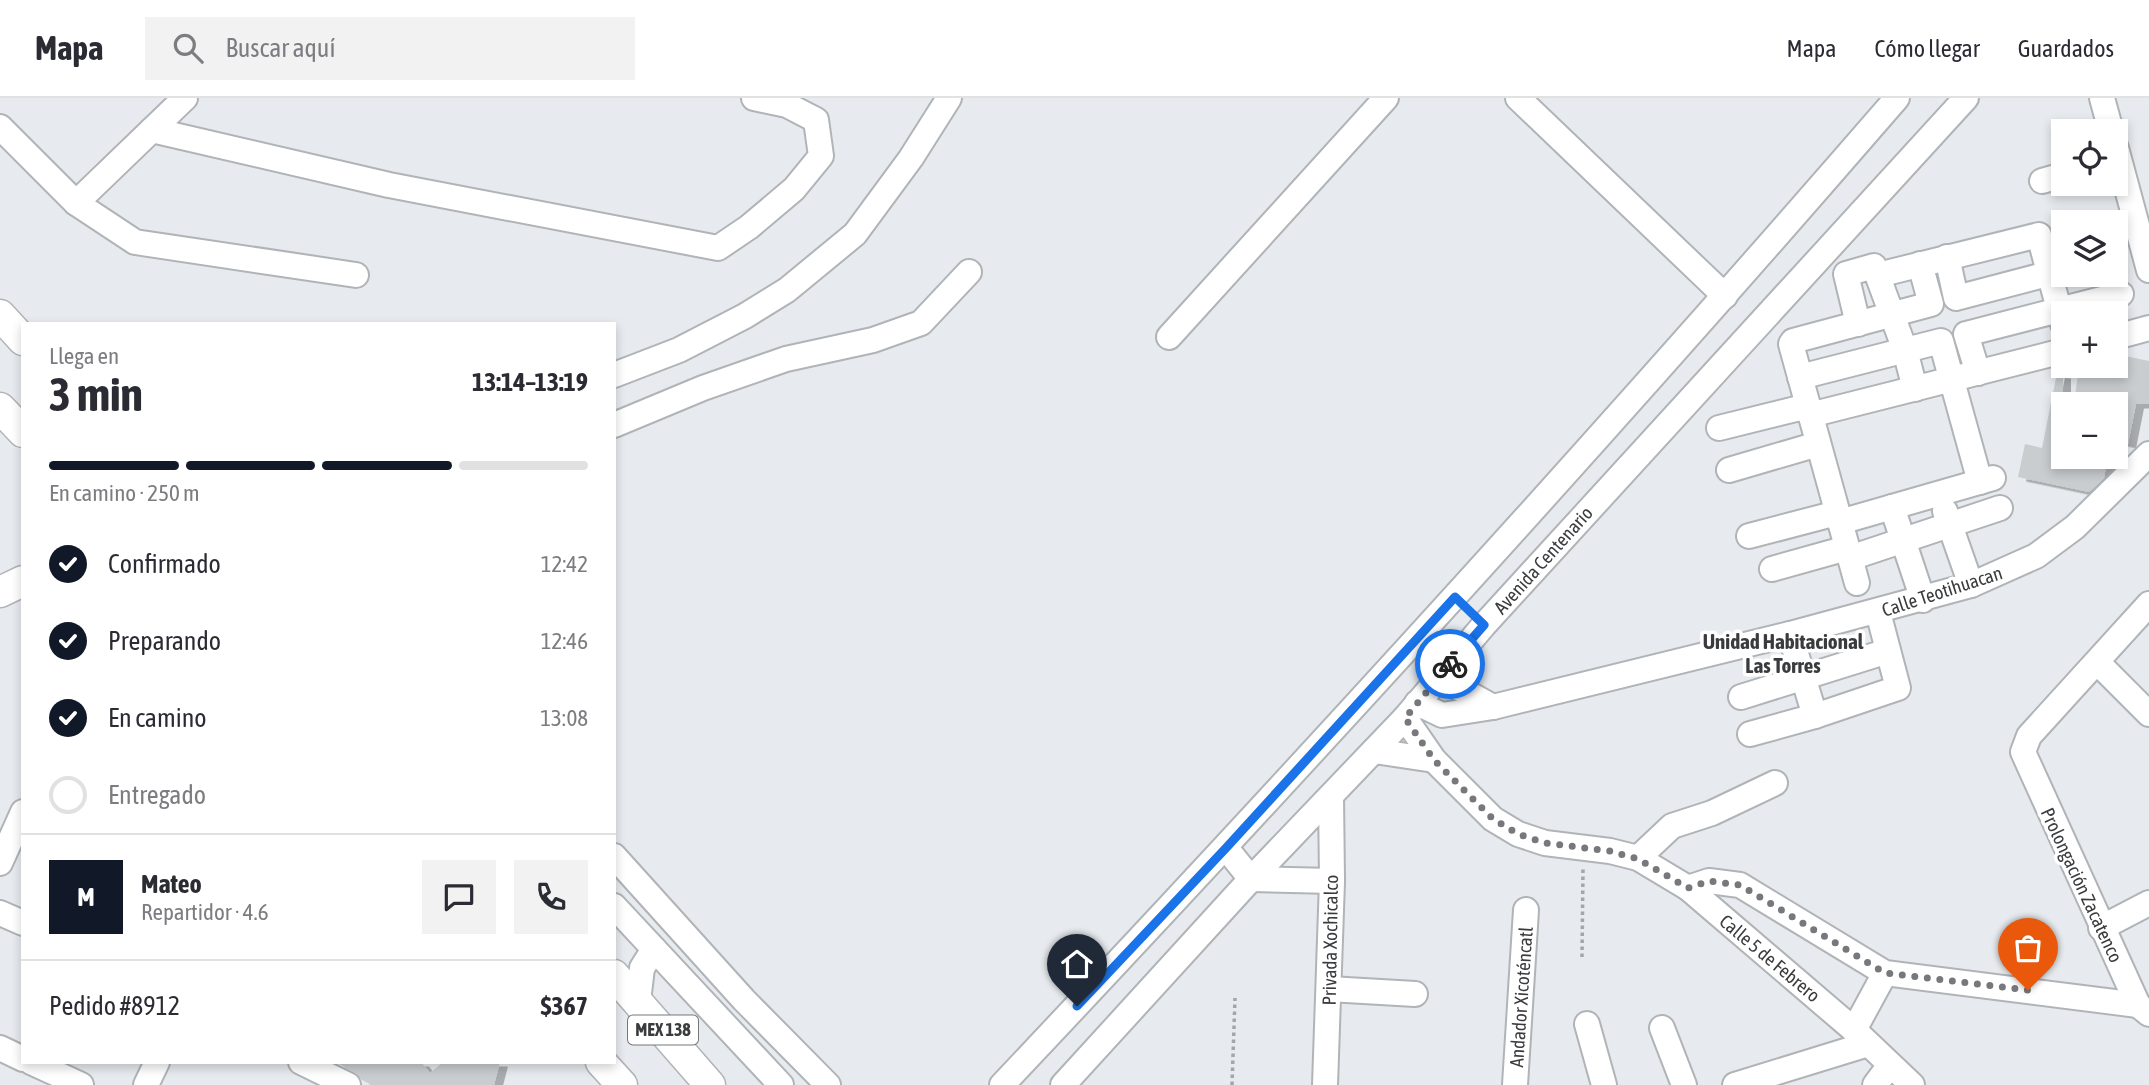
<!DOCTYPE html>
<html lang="es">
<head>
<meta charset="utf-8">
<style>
	:root { --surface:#fff; --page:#f2f2f3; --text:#2b2b33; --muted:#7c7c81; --line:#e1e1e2; --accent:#111827 }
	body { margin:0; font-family:"Asap Condensed",sans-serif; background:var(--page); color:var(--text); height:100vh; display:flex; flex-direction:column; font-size:26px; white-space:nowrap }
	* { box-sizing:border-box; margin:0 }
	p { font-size:23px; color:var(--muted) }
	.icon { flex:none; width:38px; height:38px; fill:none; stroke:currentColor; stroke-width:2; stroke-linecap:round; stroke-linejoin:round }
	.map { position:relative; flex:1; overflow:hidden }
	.details { position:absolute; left:21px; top:224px; width:595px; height:742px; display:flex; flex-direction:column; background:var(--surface); border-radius:0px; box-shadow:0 4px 10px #0003 }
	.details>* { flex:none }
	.controls { position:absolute; left:2051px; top:21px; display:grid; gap:14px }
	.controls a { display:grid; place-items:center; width:77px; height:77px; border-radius:0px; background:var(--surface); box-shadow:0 4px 10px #0003; font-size:35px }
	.pin { position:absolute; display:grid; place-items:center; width:60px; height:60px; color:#fff; margin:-72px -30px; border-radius:50% 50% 50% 0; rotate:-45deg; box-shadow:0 0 7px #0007 }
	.pin .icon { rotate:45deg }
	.courier { position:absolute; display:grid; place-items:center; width:70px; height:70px; margin:-35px; border:5px solid #1a73e8; border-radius:50%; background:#fff; color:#222; box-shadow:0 2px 9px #0007 }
	.head em { font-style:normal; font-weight:700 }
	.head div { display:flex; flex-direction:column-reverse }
	.head { display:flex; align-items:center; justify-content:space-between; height:119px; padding:0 28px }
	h1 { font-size:46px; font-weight:700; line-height:52px }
	.bar { display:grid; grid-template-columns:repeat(4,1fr); gap:10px 7px; align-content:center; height:84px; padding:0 28px }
	.bar i { height:9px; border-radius:5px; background:var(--line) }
	.bar .selected { background:var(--accent) }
	.bar p { grid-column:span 4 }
	.line { display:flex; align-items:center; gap:18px; padding:0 28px; border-top:2px solid var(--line) }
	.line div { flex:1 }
	.round { display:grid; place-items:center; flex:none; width:74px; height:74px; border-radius:0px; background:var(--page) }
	ol { padding:0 28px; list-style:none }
	li { display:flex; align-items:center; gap:21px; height:77px }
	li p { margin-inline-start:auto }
	li .icon { padding:7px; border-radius:50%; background:var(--accent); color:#fff; stroke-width:4 }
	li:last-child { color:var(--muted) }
	li i { width:38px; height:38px; border:4px solid var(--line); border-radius:50% }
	header { display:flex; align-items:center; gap:42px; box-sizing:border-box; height:98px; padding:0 35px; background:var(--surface); border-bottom:2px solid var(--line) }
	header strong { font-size:33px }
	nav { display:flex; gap:38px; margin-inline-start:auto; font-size:24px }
	.search { width:490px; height:63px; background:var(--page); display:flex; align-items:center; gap:18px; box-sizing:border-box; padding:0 24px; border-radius:0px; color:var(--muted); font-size:26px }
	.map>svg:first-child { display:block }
	.building { fill:#c9cdd0; filter:url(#shadow) }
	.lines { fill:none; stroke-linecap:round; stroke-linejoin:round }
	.minor-casing { stroke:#b0b4b7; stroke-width:28 }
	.major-casing { stroke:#b0b4b7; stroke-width:33 }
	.path { stroke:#a3a5a9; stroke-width:3.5; stroke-dasharray:3.5 3.5; stroke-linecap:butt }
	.minor { stroke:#fff; stroke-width:24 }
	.major { stroke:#fff; stroke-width:30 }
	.done { stroke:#77787b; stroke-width:7; stroke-dasharray:0 12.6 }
	.route { stroke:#1a73e8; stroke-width:9 }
	.labels { text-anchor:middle; stroke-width:7; stroke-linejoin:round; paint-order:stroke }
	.shield { fill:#fff; stroke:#757677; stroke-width:2 }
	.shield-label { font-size:18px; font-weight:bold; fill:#3a3b3d }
	.street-label { font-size:19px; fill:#3a3b3d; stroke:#fff }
	.neighbourhood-label { font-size:21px; font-weight:bold; fill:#3a3b3d; stroke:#fff }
</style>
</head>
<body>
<header>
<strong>Mapa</strong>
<div class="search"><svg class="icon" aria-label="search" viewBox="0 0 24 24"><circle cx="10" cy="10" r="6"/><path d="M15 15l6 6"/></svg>Buscar aquí</div>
<nav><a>Mapa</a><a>Cómo llegar</a><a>Guardados</a></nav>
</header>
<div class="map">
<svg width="2149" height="987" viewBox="0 0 2149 987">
	<defs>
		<filter id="shadow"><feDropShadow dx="8" dy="4.5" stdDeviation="0" flood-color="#0004"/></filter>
	</defs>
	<rect width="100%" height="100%" fill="#e7eaee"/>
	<!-- building -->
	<g class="building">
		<path d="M 2116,256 L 2149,263 L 2149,306 L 2136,306 L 2128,346 L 2116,343 L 2116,306 L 2074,306 L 2079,268 L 2116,268 Z"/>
		<path d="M 2057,275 L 2063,276 L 2063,359 L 2086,359 L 2107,363 L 2104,380 L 2089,394 L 2018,379 L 2025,346 L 2042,350 Z"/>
		<path d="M 335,964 L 421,964 L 430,975 L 443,964 L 500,964 L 494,987 L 372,987 L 362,982 L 355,974 Z"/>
	</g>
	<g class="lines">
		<!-- minor casing -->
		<g class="minor-casing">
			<g id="minor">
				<path d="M 1518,0 L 1725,198"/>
				<path d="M 2102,0 L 2111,33"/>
				<path d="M 0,29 L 76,105 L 135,144 L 356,177"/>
				<path d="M 152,32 L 389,87 L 718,150 L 749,129 L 794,91 L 821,58 L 816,22 L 787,7 L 754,0"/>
				<path d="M 2116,50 L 2149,172"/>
				<path d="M 2042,83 L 2063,77"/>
				<path d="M 76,105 L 185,0"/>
				<path d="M 1947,159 L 1956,200 L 2063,172"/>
				<path d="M 1878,177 L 2039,137 L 2063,226"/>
				<path d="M 1858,226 L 1846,176 L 1874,168 L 1905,252 L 1915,291"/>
				<path d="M 1169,239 L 1386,0"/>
				<path d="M 2116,239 L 2149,230"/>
				<path d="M 1978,275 L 1966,236 L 2121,196"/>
				<path d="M 614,277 L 679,252 L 745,218 L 787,192 L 855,136 L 911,60 L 949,0"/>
				<path d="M 1800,279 L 1941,243 L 1980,384"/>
				<path d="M 1810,317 L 2063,253"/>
				<path d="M 614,327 L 703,290 L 786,261 L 873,242 L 921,225 L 969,174"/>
				<path d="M 1719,330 L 1808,308"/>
				<path d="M 1729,372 L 1818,346"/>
				<path d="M 1892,409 L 1923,502"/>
				<path d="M 1945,413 L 1971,487"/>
				<path d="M 1840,424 L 1993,380"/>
				<path d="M 1749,438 L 1837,415"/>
				<path d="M 1850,460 L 2000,410"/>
				<path d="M 1772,471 L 1847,450"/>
				<path d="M 1857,485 L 1791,246 L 1793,243 L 1931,206 L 1920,166"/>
				<path d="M 2149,506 L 2029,638 L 2023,654 L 2138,907 L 2149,916"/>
				<path d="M 1790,536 L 1815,618"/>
				<path d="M 2097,564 L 2149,616"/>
				<path d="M 1439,579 L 1493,609"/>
				<path d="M 1741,599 L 1888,553"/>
				<path d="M 1417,605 L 1442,617 L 1493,609 L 1790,536 L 1971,487 L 2036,458 L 2075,429 L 2149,356"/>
				<path d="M 1405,620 L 1434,662 L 1493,721 L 1518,736 L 1545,745 L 1610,753 L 1638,760 L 1688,790 L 1854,932 L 1912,987"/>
				<path d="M 1750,636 L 1815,618 L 1898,590 L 1878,514"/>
				<path d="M 1374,653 L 1434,662"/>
				<path d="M 1226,750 L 1251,781 L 1332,783"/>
				<path d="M 614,758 L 744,902 L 828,987"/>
				<path d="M 1638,760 L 1672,728 L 1712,715 L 1775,685"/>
				<path d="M 0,765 L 23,714"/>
				<path d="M 1688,790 L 1709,783 L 1740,787 L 1885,875 L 2138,907"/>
				<path d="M 614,808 L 781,987"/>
				<path d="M 0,815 L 23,825"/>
				<path d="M 2101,830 L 2149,805"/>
				<path d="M 1329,891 L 1415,896"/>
				<path d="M 638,903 L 642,870 L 654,851"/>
				<path d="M 1587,926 L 1604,987"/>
				<path d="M 1662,930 L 1684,987"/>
				<path d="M 1854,932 L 1885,875"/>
				<path d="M 0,950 L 23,961"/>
				<path d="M 31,964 L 81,987"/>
				<path d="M 301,964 L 348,987"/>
				<path d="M 146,987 L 157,964"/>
				<path d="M 1002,987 C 1307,664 1606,336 1897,0"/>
				<path d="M 1063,987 L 1251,781 L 1405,620 L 1484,527 L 1966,0"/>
				<path d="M 1325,987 L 1332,783 L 1331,698"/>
				<path d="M 1515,987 L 1526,812"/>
				<path d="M 1735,987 L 1868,946"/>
				<path d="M 1875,987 L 1890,967"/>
			</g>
		</g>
		<!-- major casing -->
		<g class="major-casing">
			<g id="major">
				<path d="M 0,217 L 23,242"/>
				<path d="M 0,310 L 23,334"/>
				<path d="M 0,494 L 23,483"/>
				<path d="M 614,877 L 710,987"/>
				<path d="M 601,964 L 622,987"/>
			</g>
		</g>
		<!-- path -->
		<g class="path">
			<path d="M 1582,859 L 1583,771"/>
			<path d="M 1232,987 L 1235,900"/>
		</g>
		<!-- minor -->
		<use href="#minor" class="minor"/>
		<!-- major -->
		<use href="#major" class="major"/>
	</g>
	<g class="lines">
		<!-- done -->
		<path class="done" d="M 1450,566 L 1405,620 L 1434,662 L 1493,721 L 1518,736 L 1545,745 L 1610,753 L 1638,761 L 1688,790 L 1709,783 L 1740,787 L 1885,875 L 2028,892"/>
		<!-- route -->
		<path class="route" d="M 1077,908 L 1226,750 L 1455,499 L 1484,527 L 1450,566"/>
	</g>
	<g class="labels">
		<!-- shield labels -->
		<rect class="shield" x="628" y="917.5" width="70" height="29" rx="5"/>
		<g class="shield-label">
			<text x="663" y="938">MEX 138</text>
		</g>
		<!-- street labels -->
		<g class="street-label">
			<text transform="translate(1543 462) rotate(-48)" y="7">Avenida Centenario</text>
			<text transform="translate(1942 493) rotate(-18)" y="7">Calle Teotihuacan</text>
			<text transform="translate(2082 787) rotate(65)" y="7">Prolongación Zacatenco</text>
			<text transform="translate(1330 842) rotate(-89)" y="7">Privada Xochicalco</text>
			<text transform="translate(1770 860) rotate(40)" y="7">Calle 5 de Febrero</text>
			<text transform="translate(1521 899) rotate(-86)" y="7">Andador Xicoténcatl</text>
		</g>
		<!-- neighbourhood labels -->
		<g class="neighbourhood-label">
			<text x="1783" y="551">Unidad Habitacional<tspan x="1783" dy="24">Las Torres</tspan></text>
		</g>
	</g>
</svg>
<div class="controls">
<a><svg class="icon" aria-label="locate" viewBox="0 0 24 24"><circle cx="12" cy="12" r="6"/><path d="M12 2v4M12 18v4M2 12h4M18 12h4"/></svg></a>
<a><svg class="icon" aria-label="layers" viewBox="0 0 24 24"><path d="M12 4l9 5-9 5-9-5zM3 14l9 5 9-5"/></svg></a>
<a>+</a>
<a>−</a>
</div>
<div class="pin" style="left:2028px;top:892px;background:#ea580c"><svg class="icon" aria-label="bag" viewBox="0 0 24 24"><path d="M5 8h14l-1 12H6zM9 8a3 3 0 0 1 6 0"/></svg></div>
<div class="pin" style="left:1077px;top:908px;background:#1f2937"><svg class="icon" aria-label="home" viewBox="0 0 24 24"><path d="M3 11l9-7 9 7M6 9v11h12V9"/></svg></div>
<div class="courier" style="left:1450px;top:566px"><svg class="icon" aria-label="bike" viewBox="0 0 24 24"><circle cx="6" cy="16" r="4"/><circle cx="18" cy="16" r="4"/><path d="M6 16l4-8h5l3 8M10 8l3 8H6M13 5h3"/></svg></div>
<section class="details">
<div class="head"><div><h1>3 min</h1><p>Llega en</p></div><em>13:14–13:19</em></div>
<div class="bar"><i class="selected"></i><i class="selected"></i><i class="selected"></i><i></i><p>En camino · 250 m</p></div>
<ol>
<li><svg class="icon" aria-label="check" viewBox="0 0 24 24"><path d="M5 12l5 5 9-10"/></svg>Confirmado<p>12:42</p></li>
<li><svg class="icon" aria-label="check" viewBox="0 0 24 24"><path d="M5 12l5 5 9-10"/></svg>Preparando<p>12:46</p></li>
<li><svg class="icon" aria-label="check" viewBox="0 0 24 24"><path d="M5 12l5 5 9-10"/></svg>En camino<p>13:08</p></li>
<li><i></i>Entregado</li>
</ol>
<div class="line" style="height:126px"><b class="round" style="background:var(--accent);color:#fff">M</b><div><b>Mateo</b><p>Repartidor · 4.6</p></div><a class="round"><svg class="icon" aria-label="chat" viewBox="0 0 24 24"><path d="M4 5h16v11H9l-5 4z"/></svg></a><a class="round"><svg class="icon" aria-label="phone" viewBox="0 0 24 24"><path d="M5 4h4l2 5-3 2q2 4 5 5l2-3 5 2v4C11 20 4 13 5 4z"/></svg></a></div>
<div class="line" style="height:91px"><div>Pedido #8912</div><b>$367</b></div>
</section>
</div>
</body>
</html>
